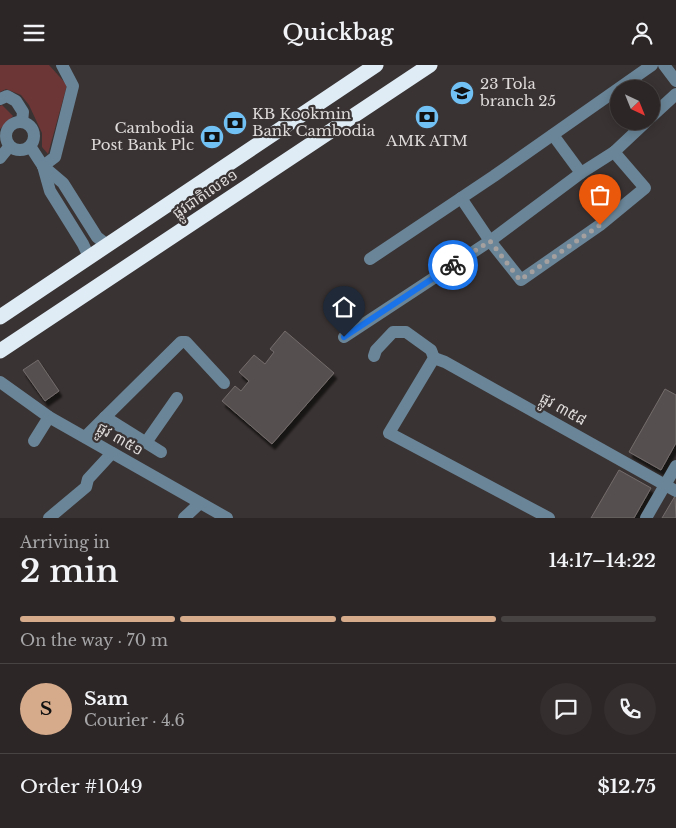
<!DOCTYPE html>
<html lang="en">
<head>
<meta charset="utf-8">
<style>
	:root { --surface:#2c2626; --page:#342e2e; --text:#f1f3f6; --muted:#a6a5a7; --line:#484343; --accent:#d6ab8b }
	body { margin:0; font-family:"Libre Baskerville","Noto Sans Khmer",serif; background:var(--page); color:var(--text); height:100vh; display:flex; flex-direction:column; font-size:19px; white-space:nowrap }
	* { box-sizing:border-box; margin:0 }
	p { font-size:16px; color:var(--muted) }
	.icon { flex:none; width:28px; height:28px; fill:none; stroke:currentColor; stroke-width:2; stroke-linecap:round; stroke-linejoin:round }
	.map { position:relative; height:453px; overflow:hidden }
	.panel { display:flex; flex-direction:column; background:var(--surface); flex:1 }
	.panel>* { flex:none }
	.needle { width:32px; rotate:137deg }
	.buttons { position:absolute; left:610px; top:15px; display:grid; gap:10px }
	.buttons a { display:grid; place-items:center; width:50px; height:50px; border-radius:50%; background:var(--surface); box-shadow:0 2px 12px #0003,0 0 0 1px var(--line); font-size:25px }
	.pin { position:absolute; display:grid; place-items:center; width:42px; height:42px; color:#fff; margin:-51px -21px; border-radius:50% 50% 50% 0; rotate:-45deg; box-shadow:0 0 5px #0007 }
	.pin .icon { rotate:45deg }
	.courier { position:absolute; display:grid; place-items:center; width:50px; height:50px; margin:-25px; border:4px solid #1a73e8; border-radius:50%; background:#fff; color:#222; box-shadow:0 1px 6px #0007 }
	.head em { font-style:normal; font-weight:600 }
	.head div { display:flex; flex-direction:column-reverse }
	.head { display:flex; align-items:center; justify-content:space-between; height:85px; padding:0 20px }
	h1 { font-size:32px; font-weight:600; line-height:38px }
	.bar { display:grid; grid-template-columns:repeat(4,1fr); gap:8px 5px; align-content:center; height:60px; padding:0 20px }
	.bar i { height:6px; border-radius:4px; background:var(--line) }
	.bar .selected { background:var(--accent) }
	.bar p { grid-column:span 4 }
	.line { display:flex; align-items:center; gap:12px; padding:0 20px; border-top:1px solid var(--line) }
	.line div { flex:1 }
	.round { display:grid; place-items:center; flex:none; width:52px; height:52px; border-radius:26px; background:var(--page) }
	header { display:flex; justify-content:space-between; align-items:center; height:65px; padding:0 20px; background:var(--surface); font-size:22px; font-weight:600 }
	.map>svg:first-child { display:block }
	.green { fill:#6d3636 }
	.building { fill:#575050; stroke:#736c6b; filter:url(#shadow) }
	.lines { fill:none; stroke-linecap:round; stroke-linejoin:round }
	.minor { stroke:#6a8598; stroke-width:12 }
	.highway { stroke:#dfecf6; stroke-width:15 }
	.done { stroke:#a5a0a0; stroke-width:5; stroke-dasharray:0 9 }
	.route { stroke:#1a73e8; stroke-width:6 }
	.labels { text-anchor:middle; stroke-width:4.5; stroke-linejoin:round; paint-order:stroke }
	.poi-label { font-size:15px; fill:#dedada; stroke:#3a3333; text-anchor:start }
	.street-label { font-size:15px; fill:#dedada; stroke:#3a3333 }
</style>
</head>
<body>
<header><svg class="icon" aria-label="menu" viewBox="0 0 24 24"><path d="M4 6h16M4 12h16M4 18h16"/></svg>Quickbag<svg class="icon" aria-label="person" viewBox="0 0 24 24"><circle cx="12" cy="8" r="4"/><path d="M4 21q1-7 8-7t8 7"/></svg></header>
<div class="map">
<svg width="676" height="453" viewBox="0 0 676 453">
	<defs>
		<filter id="shadow"><feDropShadow dx="3" dy="5.5" stdDeviation="1" flood-color="#0009"/></filter>
	</defs>
	<rect width="100%" height="100%" fill="#3a3333"/>
	<!-- green -->
	<g class="green">
		<path d="M 0,0 L 49,0 L 67,20 L 48,89 L 42,82 L 42,68 L 29,40 L 21,30 L 6,24 L 0,27 Z"/>
		<path d="M 2,40 L 13,51 L 0,64 L 0,41 Z"/>
	</g>
	<!-- building -->
	<g class="building">
		<path d="M 285,266 L 334,308 L 272,379 L 222,336 L 235,321 L 241,326 L 249,316 L 239,307 L 254,290 L 265,299 L 274,287 L 270,284 Z"/>
		<path d="M 38,295 L 59,326 L 45,336 L 23,305 Z"/>
		<path d="M 665,324 L 676,330 L 676,378 L 661,405 L 629,387 Z"/>
		<path d="M 619,405 L 651,423 L 634,453 L 591,453 Z"/>
		<path d="M 675,431 L 676,453 L 662,453 Z"/>
	</g>
	<g class="lines">
		<!-- minor -->
		<g class="minor">
			<path d="M 664,0 L 676,16"/>
			<path d="M 0,34 L 7,31 L 16,36 L 23,47 L 22,57"/>
			<path d="M 651,52 L 676,29"/>
			<circle cx="20" cy="71" r="14"/>
			<path d="M 553,70 L 581,108"/>
			<path d="M 30,81 L 43,101 L 55,92 L 73,21 L 62,0"/>
			<path d="M 0,93 L 9,82"/>
			<path d="M 43,101 L 63,118 L 97,172 L 107,180"/>
			<path d="M 43,101 L 50,126 L 83,179 L 89,192"/>
			<path d="M 461,133 L 490,176 L 521,215 L 600,160 L 645,123 L 614,87"/>
			<path d="M 370,194 L 494,111 L 652,0"/>
			<path d="M 344,272 L 490,176 L 581,108 L 614,87 L 647,56"/>
			<path d="M 374,291 L 376,285 L 393,267 L 406,267 L 431,285 L 434,293 L 389,368 L 549,453"/>
			<path d="M 434,293 L 445,297 L 676,426"/>
			<path d="M 0,317 L 49,352 L 227,453"/>
			<path d="M 105,352 L 161,387"/>
			<path d="M 85,372 L 181,277 L 186,277 L 224,318"/>
			<path d="M 34,376 L 49,352"/>
			<path d="M 147,376 L 177,333"/>
			<path d="M 49,453 L 86,422 L 88,414 L 112,388"/>
			<path d="M 184,453 L 200,438"/>
			<path d="M 646,453 L 676,401"/>
		</g>
		<!-- highway -->
		<g class="highway">
			<path d="M 0,252 L 376,0"/>
			<path d="M 0,286 L 430,0"/>
		</g>
	</g>
	<g class="lines">
		<!-- done -->
		<path class="done" d="M 453,200 L 490,176 L 520,215 L 600,160"/>
		<!-- route -->
		<path class="route" d="M 344,272 L 453,200"/>
	</g>
	<!-- icons -->
	<defs>
		<g id="school-disc" transform="scale(1.25)"><circle r="9.5" fill="#71c1f5" stroke="#3a3333"/><path d="M0-5L7-2L0 1L-7-2ZM-4 1L0 2.5L4 1V4Q0 6-4 4Z" fill="#111"/></g>
		<g id="bank-disc" transform="scale(1.25)"><circle r="9.5" fill="#71c1f5" stroke="#3a3333"/><path d="M-6-4H6V4H-6ZM0-2.3a2.3 2.3 0 1 0 0 4.6a2.3 2.3 0 1 0 0-4.6Z" fill="#111"/></g>
	</defs>
	<g fill-rule="evenodd">
		<use href="#school-disc" x="462" y="28"/>
		<use href="#bank-disc" x="427" y="52"/>
		<use href="#bank-disc" x="235" y="58"/>
		<use href="#bank-disc" x="212" y="72"/>
	</g>
	<g class="labels">
		<!-- poi labels -->
		<g class="poi-label">
			<text x="480" y="24">23 Tola<tspan x="480" dy="17">branch 25</tspan></text>
			<text x="252" y="54">KB Kookmin<tspan x="252" dy="17">Bank Cambodia</tspan></text>
			<text x="194" y="68" text-anchor="end">Cambodia<tspan x="194" dy="17">Post Bank Plc</tspan></text>
			<text x="427" y="81" text-anchor="middle">AMK ATM</text>
		</g>
		<!-- street labels -->
		<g class="street-label">
			<text transform="translate(205 129) rotate(-34)" y="5">ផ្លូវជាតិលេខ១</text>
			<text transform="translate(563 344) rotate(29)" y="5">ផ្លូវ ៣៥៨</text>
			<text transform="translate(120 374) rotate(30)" y="5">ផ្លូវ ៣៥១</text>
		</g>
	</g>
</svg>
<div class="buttons">
<a><svg class="needle" viewBox="-14 -14 28 28"><path d="M0-13l5 13h-10z" fill="#e53935"/><path d="M0 13l5-13h-10z" fill="#a6a5a7"/></svg></a>
</div>
<div class="pin" style="left:600px;top:160px;background:#ea580c"><svg class="icon" aria-label="bag" viewBox="0 0 24 24"><path d="M5 8h14l-1 12H6zM9 8a3 3 0 0 1 6 0"/></svg></div>
<div class="pin" style="left:344px;top:272px;background:#1f2937"><svg class="icon" aria-label="home" viewBox="0 0 24 24"><path d="M3 11l9-7 9 7M6 9v11h12V9"/></svg></div>
<div class="courier" style="left:453px;top:200px"><svg class="icon" aria-label="bike" viewBox="0 0 24 24"><circle cx="6" cy="16" r="4"/><circle cx="18" cy="16" r="4"/><path d="M6 16l4-8h5l3 8M10 8l3 8H6M13 5h3"/></svg></div>
</div>
<section class="panel">
<div class="head"><div><h1>2 min</h1><p>Arriving in</p></div><em>14:17–14:22</em></div>
<div class="bar"><i class="selected"></i><i class="selected"></i><i class="selected"></i><i></i><p>On the way · 70 m</p></div>
<div class="line" style="height:90px"><b class="round" style="background:var(--accent);color:#111">S</b><div><b>Sam</b><p>Courier · 4.6</p></div><a class="round"><svg class="icon" aria-label="chat" viewBox="0 0 24 24"><path d="M4 5h16v11H9l-5 4z"/></svg></a><a class="round"><svg class="icon" aria-label="phone" viewBox="0 0 24 24"><path d="M5 4h4l2 5-3 2q2 4 5 5l2-3 5 2v4C11 20 4 13 5 4z"/></svg></a></div>
<div class="line" style="height:65px"><div>Order #1049</div><b>$12.75</b></div>
</section>
</body>
</html>
